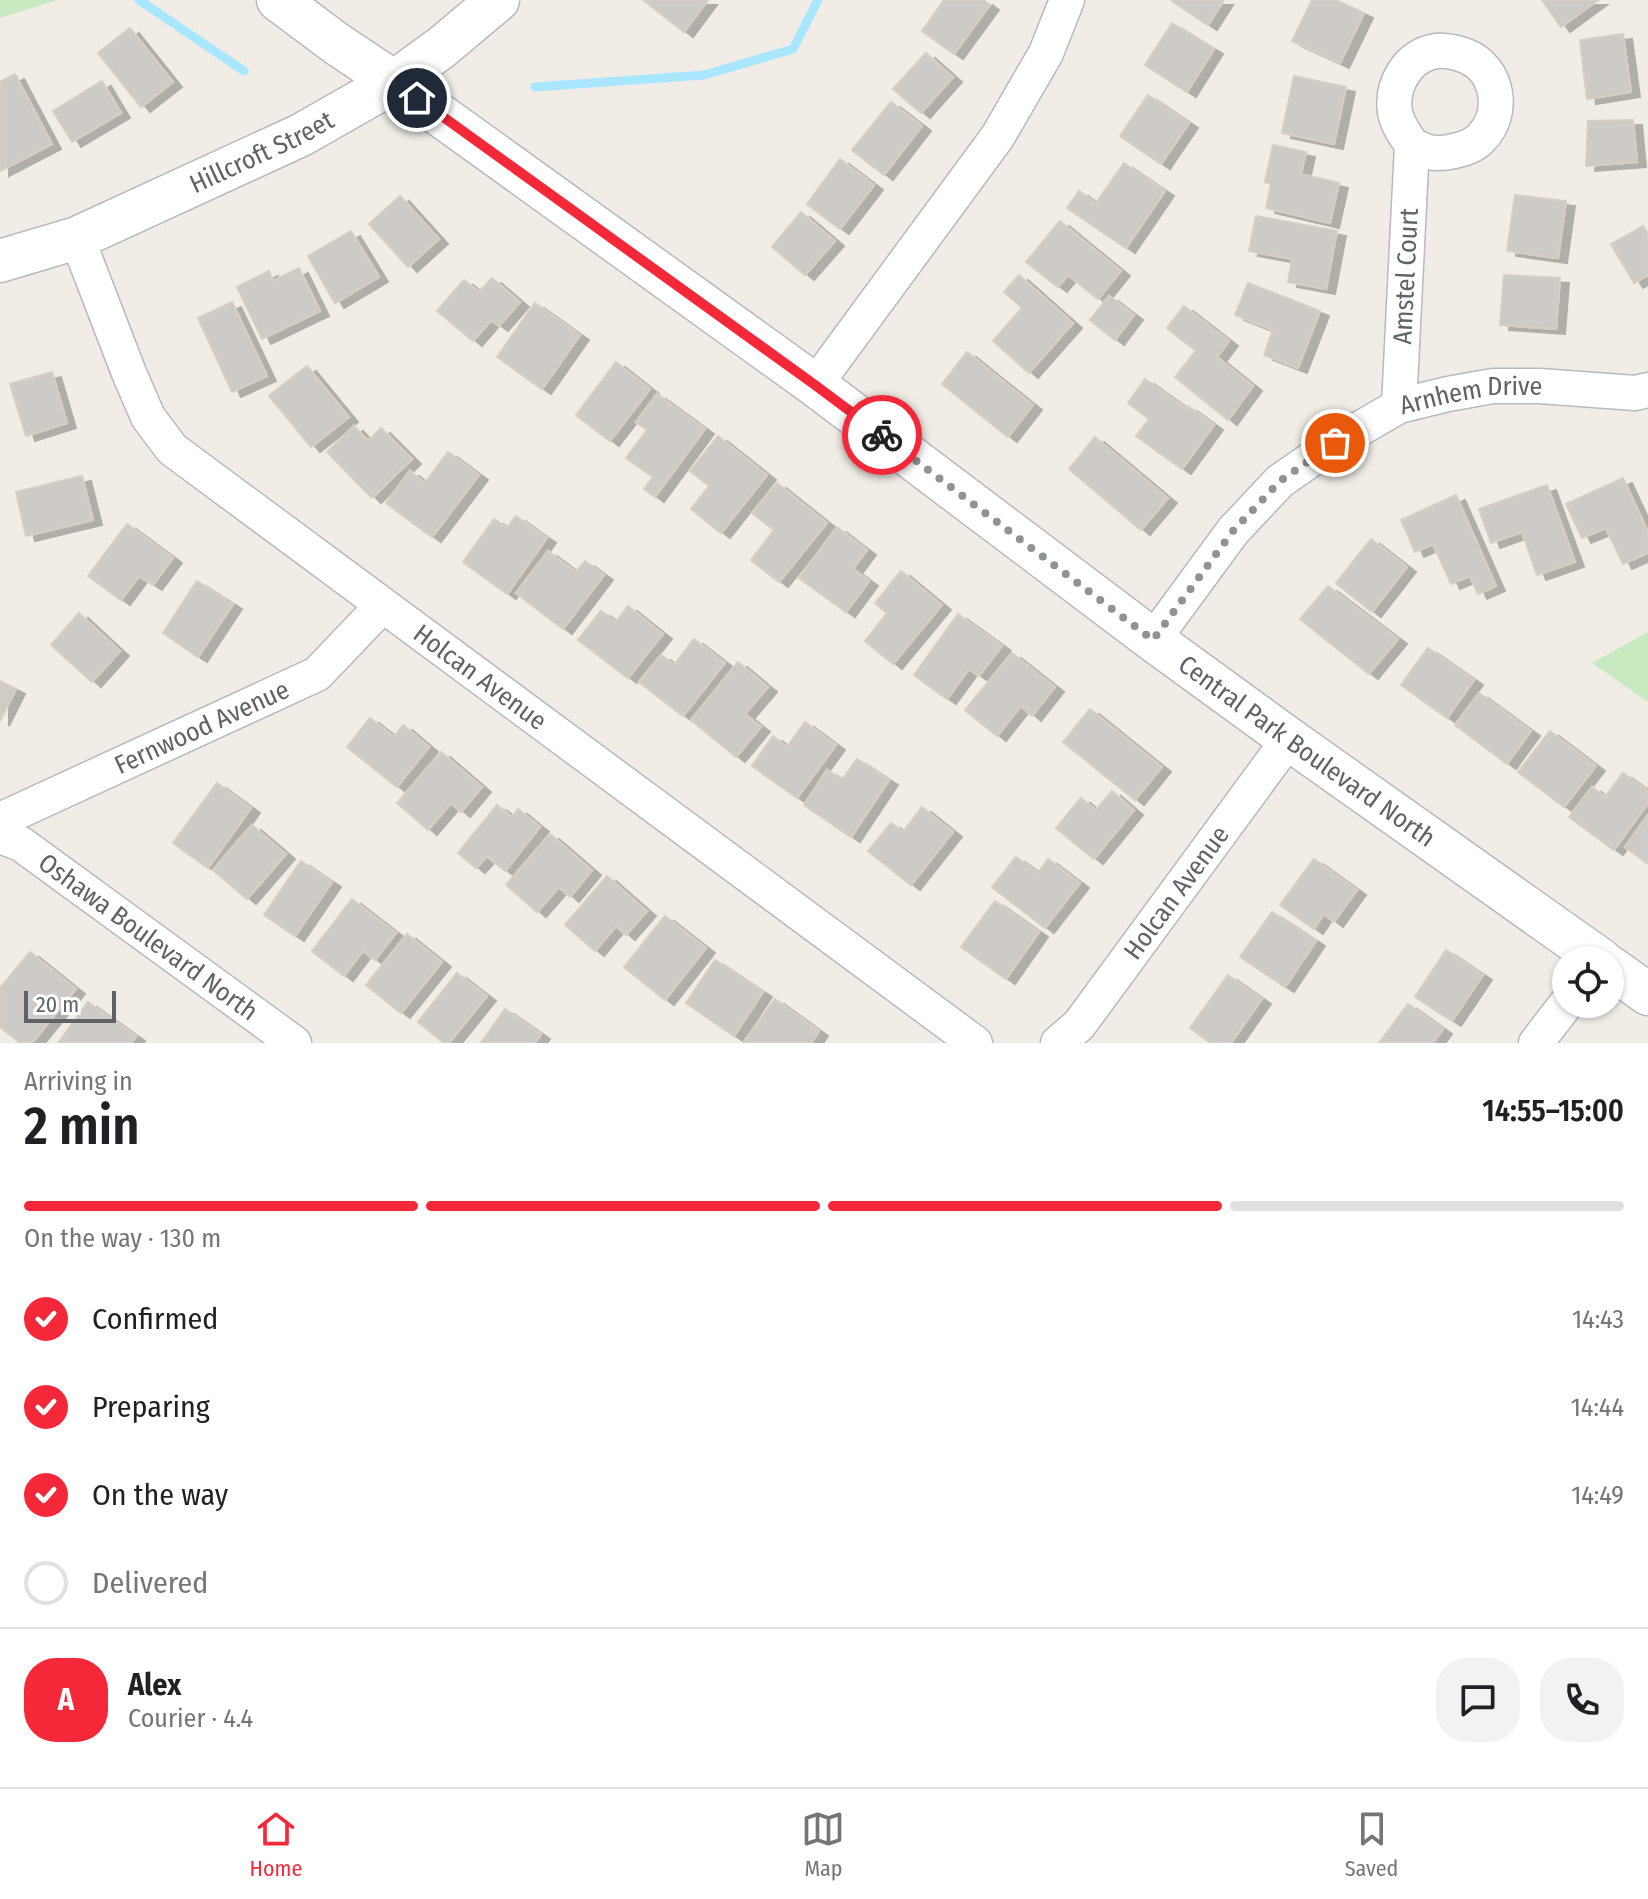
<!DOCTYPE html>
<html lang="en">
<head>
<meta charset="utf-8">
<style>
	:root { --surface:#fff; --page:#f2f2f2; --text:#202124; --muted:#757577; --line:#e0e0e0; --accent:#f5283a }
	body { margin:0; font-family:"Fira Sans Condensed",sans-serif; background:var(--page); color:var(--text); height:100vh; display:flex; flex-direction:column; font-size:30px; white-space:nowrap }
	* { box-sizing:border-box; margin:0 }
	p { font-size:26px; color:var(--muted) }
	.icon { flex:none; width:44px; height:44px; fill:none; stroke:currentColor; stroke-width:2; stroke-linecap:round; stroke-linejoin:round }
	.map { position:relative; height:1043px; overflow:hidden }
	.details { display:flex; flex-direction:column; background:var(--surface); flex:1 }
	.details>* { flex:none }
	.tools { position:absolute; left:1552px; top:946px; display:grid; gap:16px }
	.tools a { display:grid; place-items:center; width:72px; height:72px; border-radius:50%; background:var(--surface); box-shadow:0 2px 6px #0004; font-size:40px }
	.scale { position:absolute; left:24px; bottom:20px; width:92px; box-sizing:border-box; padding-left:8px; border:4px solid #5d6367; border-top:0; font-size:22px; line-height:28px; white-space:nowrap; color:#5d6367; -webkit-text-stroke:6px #fff; paint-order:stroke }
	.pin { position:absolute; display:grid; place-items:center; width:68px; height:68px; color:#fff; margin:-34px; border:4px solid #fff; border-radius:50%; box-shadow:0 2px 8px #0007 }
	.courier { position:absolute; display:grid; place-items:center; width:80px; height:80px; margin:-40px; border:6px solid #f5283a; border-radius:50%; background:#fff; color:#222; box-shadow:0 2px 10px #0007 }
	.overview em { font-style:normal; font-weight:600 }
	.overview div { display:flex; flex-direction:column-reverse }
	.overview { display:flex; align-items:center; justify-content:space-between; height:136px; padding:0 24px }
	h1 { font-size:52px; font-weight:600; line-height:60px }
	.bar { display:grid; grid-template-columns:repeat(4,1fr); gap:12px 8px; align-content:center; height:96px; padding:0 24px }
	.bar i { height:10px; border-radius:6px; background:var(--line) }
	.bar .active { background:var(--accent) }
	.bar p { grid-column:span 4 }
	.line { display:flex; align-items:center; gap:20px; padding:0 24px; border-top:2px solid var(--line) }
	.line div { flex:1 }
	.round { display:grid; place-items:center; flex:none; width:84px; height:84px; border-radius:32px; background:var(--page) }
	ol { padding:0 24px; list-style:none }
	li { display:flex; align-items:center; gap:24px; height:88px }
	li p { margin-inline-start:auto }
	li .icon { padding:8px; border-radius:50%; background:var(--accent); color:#fff; stroke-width:4 }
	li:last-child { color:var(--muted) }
	li i { width:44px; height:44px; border:4px solid var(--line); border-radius:50% }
	.dock { display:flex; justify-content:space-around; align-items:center; height:112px; border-top:2px solid var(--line); background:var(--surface); font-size:22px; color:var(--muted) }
	.dock a { display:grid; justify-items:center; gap:4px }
	.dock .active { color:var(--accent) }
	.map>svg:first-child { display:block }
	.green { fill:#c8eac1 }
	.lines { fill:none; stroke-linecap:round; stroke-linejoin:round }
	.stream { stroke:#a8e7ff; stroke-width:9 }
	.building { fill:#cecac5; stroke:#d6cdc4; stroke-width:2; filter:url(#shadow) }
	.minor-casing { stroke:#b6babd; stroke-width:37 }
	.tertiary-casing { stroke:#b6babd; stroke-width:45 }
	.minor { stroke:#fff; stroke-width:34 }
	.tertiary { stroke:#fff; stroke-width:42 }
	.done { stroke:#919393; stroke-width:8; stroke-dasharray:0 14.4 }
	.route { stroke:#f5283a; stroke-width:10 }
	.labels { text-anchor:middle; stroke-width:7; stroke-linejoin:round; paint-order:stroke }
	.street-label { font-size:26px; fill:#5d6367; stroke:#fff }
</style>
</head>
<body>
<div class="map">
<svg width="1648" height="1043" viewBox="0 0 1648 1043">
	<defs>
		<filter id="shadow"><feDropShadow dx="9" dy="5" stdDeviation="0" flood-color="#0004"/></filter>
	</defs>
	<rect width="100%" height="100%" fill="#f1ede6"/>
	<!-- green -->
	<g class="green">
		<path d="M 0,0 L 58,0 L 0,18 Z"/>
		<path d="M 1648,632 L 1648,702 L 1592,663 Z"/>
	</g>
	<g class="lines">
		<!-- stream -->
		<g class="stream">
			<path d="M 139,0 L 244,71"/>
			<path d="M 535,87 L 704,75 L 793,49 L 818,0"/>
		</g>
	</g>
	<!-- building -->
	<g class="building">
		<path d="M 643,0 L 708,0 L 684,32 Z"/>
		<path d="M 944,0 L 983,0 L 990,5 L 954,54 L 922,31 Z"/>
		<path d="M 1173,0 L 1224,0 L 1208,25 L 1172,1 Z"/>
		<path d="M 1312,0 L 1336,0 L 1364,13 L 1340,63 L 1292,41 Z"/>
		<path d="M 1542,0 L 1598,0 L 1561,27 Z"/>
		<path d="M 1172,23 L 1214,49 L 1187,92 L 1145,65 Z"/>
		<path d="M 130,28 L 173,82 L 141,107 L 98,53 Z"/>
		<path d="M 1623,34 L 1631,92 L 1587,99 L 1580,40 Z"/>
		<path d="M 926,53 L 953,77 L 921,113 L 893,89 Z"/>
		<path d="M 15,74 L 52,144 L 0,171 L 0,82 Z"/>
		<path d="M 1294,76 L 1346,87 L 1334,144 L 1282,133 Z"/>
		<path d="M 102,81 L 121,113 L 72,142 L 53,111 Z"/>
		<path d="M 1148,95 L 1189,123 L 1161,164 L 1120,136 Z"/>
		<path d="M 891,102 L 922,126 L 884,175 L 852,150 Z"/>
		<path d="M 1633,120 L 1637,162 L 1586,166 L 1588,121 Z"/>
		<path d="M 1273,145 L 1306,152 L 1301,174 L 1339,183 L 1330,223 L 1266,208 L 1271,184 L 1265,182 Z"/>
		<path d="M 840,159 L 874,185 L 840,229 L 807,204 Z"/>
		<path d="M 1124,163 L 1165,191 L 1126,248 L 1067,208 L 1079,191 L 1096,203 Z"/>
		<path d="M 1515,195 L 1566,201 L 1558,258 L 1507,251 Z"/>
		<path d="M 400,196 L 439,239 L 408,267 L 369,224 Z"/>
		<path d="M 801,212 L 835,241 L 805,275 L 772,247 Z"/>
		<path d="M 1256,216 L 1337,231 L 1326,289 L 1288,282 L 1292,259 L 1249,251 Z"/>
		<path d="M 1060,221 L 1121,271 L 1098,299 L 1068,275 L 1058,287 L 1026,262 Z"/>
		<path d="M 1643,226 L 1648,234 L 1648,275 L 1634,283 L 1611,244 Z"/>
		<path d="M 351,231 L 379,277 L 335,303 L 308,256 Z"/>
		<path d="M 299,268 L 320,311 L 262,339 L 237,287 L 269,271 L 273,281 Z"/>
		<path d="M 1019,275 L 1073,323 L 1029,373 L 993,341 L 1022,308 L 1004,292 Z"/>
		<path d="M 1504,275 L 1560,278 L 1556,329 L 1500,325 Z"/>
		<path d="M 492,278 L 520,302 L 499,326 L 491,320 L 473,341 L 437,311 L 464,280 L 479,292 Z"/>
		<path d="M 1248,283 L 1320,311 L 1298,368 L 1264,355 L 1273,330 L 1235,315 Z"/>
		<path d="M 1109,296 L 1134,315 L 1115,340 L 1090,320 Z"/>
		<path d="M 232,302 L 267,376 L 232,392 L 198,318 Z"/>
		<path d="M 535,303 L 580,335 L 542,389 L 497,357 Z"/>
		<path d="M 1184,306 L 1229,341 L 1217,357 L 1253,386 L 1228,420 L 1175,377 L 1196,351 L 1167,328 Z"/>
		<path d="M 967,352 L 1033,405 L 1008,437 L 942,384 Z"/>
		<path d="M 616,362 L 650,389 L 610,441 L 576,415 Z"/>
		<path d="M 307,366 L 349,417 L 311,447 L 269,396 Z"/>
		<path d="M 52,372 L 67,423 L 26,436 L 10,384 Z"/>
		<path d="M 1145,379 L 1186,408 L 1188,406 L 1214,425 L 1182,469 L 1136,436 L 1149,419 L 1128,403 Z"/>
		<path d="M 657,394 L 705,429 L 655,497 L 644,489 L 653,477 L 626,458 L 647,430 L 636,422 Z"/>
		<path d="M 354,426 L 368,441 L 381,428 L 412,459 L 372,498 L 327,452 Z"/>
		<path d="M 718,436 L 767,475 L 721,533 L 691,509 L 709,486 L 690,471 Z"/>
		<path d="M 1095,437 L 1168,498 L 1141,530 L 1069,469 Z"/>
		<path d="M 448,452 L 479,475 L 432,537 L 386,503 L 410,471 L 425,483 Z"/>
		<path d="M 82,476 L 93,520 L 26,536 L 16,492 Z"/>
		<path d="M 1623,478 L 1648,532 L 1648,553 L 1623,564 L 1606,528 L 1582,538 L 1566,504 Z"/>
		<path d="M 777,483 L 827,523 L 779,582 L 751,560 L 774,530 L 752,513 Z"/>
		<path d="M 1547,485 L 1575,562 L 1537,575 L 1522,532 L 1491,543 L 1479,509 Z"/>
		<path d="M 1456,495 L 1496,586 L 1478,594 L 1470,576 L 1451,584 L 1433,544 L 1415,552 L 1401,520 Z"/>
		<path d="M 516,516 L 547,538 L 507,594 L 463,562 L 494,519 L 507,528 Z"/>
		<path d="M 127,524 L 173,558 L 153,585 L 139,576 L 121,600 L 88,576 Z"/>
		<path d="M 837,527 L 867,550 L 853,569 L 869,581 L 846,612 L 799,578 Z"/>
		<path d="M 1371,539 L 1407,567 L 1372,612 L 1336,583 Z"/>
		<path d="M 548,551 L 576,572 L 585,561 L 604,575 L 563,629 L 516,593 Z"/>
		<path d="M 901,571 L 942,605 L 893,664 L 865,641 L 887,613 L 875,603 Z"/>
		<path d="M 197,581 L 233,604 L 198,657 L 163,633 Z"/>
		<path d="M 1328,586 L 1398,639 L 1369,674 L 1300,619 Z"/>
		<path d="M 628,606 L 663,634 L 628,678 L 578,640 L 601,611 L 616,622 Z"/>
		<path d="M 79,613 L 120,651 L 92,682 L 51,645 Z"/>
		<path d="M 958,614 L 1002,646 L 979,676 L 969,669 L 947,699 L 914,675 Z"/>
		<path d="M 694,639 L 725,663 L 683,716 L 639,682 L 661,655 L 674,665 Z"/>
		<path d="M 1428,648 L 1474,680 L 1447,718 L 1401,685 Z"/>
		<path d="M 1012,653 L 1055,687 L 1032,716 L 1021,706 L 997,736 L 965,710 Z"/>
		<path d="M 738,662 L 768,687 L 745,714 L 761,727 L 736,757 L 691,720 Z"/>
		<path d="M 0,681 L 16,689 L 0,721 Z"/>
		<path d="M 1479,693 L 1531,731 L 1507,764 L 1455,725 Z"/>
		<path d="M 1090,709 L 1162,767 L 1135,800 L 1063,742 Z"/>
		<path d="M 370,718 L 394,737 L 403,725 L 429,747 L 397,787 L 347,747 Z"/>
		<path d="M 805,722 L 836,745 L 797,798 L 752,766 L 773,736 L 787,747 Z"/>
		<path d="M 1550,731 L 1596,766 L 1564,807 L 1518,772 Z"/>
		<path d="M 441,752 L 482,787 L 461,812 L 451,803 L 428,830 L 397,803 Z"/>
		<path d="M 857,759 L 889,780 L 851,837 L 804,805 L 827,770 L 842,780 Z"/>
		<path d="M 1623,773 L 1648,791 L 1648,803 L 1614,850 L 1569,817 L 1592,787 L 1605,797 Z"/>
		<path d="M 217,783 L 251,808 L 208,868 L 173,843 Z"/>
		<path d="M 1112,791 L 1134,810 L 1094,859 L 1056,828 L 1081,798 L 1096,810 Z"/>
		<path d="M 497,805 L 512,817 L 518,809 L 540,827 L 505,871 L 487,856 L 476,868 L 458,853 Z"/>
		<path d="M 922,807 L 953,832 L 911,885 L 868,851 L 891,823 L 903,832 Z"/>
		<path d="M 1648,815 L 1648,864 L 1625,847 Z"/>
		<path d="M 252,825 L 286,854 L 247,899 L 213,870 Z"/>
		<path d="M 550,834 L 592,870 L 570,897 L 559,887 L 537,912 L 506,885 Z"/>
		<path d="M 1016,857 L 1038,873 L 1048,859 L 1080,883 L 1045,928 L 992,887 Z"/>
		<path d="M 1314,859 L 1357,890 L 1334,922 L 1324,914 L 1314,929 L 1280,905 Z"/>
		<path d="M 301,861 L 332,882 L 295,936 L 264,915 Z"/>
		<path d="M 607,876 L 647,911 L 626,935 L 616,926 L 595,951 L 565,925 Z"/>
		<path d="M 352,899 L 396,933 L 375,960 L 363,951 L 344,976 L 312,951 Z"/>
		<path d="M 995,901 L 1039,932 L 1006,979 L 961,947 Z"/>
		<path d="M 1272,912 L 1316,941 L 1285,987 L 1240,957 Z"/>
		<path d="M 665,916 L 706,948 L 665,1000 L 624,967 Z"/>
		<path d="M 407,934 L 442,962 L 401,1013 L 366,985 Z"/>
		<path d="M 1446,950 L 1483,975 L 1452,1021 L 1415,997 Z"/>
		<path d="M 30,952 L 76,989 L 32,1043 L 20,1043 L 0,1027 L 0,988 Z"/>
		<path d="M 715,960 L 763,992 L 734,1036 L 686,1003 Z"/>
		<path d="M 457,973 L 487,996 L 449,1043 L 444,1043 L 418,1022 Z"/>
		<path d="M 1228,975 L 1262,999 L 1231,1043 L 1211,1043 L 1190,1028 Z"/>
		<path d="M 775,999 L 819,1031 L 811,1043 L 743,1043 Z"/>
		<path d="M 88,1002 L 136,1036 L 131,1043 L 58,1043 Z"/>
		<path d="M 1408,1004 L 1443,1029 L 1433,1043 L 1379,1043 Z"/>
		<path d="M 505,1009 L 541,1034 L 535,1043 L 481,1043 Z"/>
	</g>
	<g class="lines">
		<!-- minor casing -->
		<g class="minor-casing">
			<g id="minor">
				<path id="s1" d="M 77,238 L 129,373 L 148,417 L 172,449 L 975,1043"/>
				<path d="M 815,385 L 998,136 L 1046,53 L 1067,0"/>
				<path id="s2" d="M 1399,406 L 1412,145 C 1405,135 1397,124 1395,112 C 1391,85 1407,56 1436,51 C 1447,50 1455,52 1466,56 C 1498,69 1506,113 1481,138 C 1474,146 1464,149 1454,151 C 1446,153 1437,154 1429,152 C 1423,151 1417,147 1412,145"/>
				<path id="s3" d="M 1153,640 L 1233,531 L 1280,481 L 1335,443 L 1399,406 L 1448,394 L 1493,386 L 1540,386 L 1635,393 L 1648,390"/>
				<path id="s4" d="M 0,820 L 317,674 L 382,606"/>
				<path id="s5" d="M 0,836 L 21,844 L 294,1043"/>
				<path id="s6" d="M 1058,1043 L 1079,1025 L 1289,739"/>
				<path d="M 1536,1043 L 1566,1004"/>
			</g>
		</g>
		<!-- tertiary casing -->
		<g class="tertiary-casing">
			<g id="tertiary">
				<path id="s7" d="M 278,0 L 337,44 L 394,82 L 815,385 L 1153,640 L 1289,739 L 1601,960"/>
				<path id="s8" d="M 0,261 L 77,238 L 301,135 L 394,82 L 442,47 L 498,0"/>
				<path d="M 1610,967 L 1648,994"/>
			</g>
		</g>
		<!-- minor -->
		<use href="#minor" class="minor"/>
		<!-- tertiary -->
		<use href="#tertiary" class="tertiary"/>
	</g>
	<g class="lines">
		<!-- done -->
		<path class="done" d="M 882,435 L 1153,640 L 1233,531 L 1280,481 L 1335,443"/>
		<!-- route -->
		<path class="route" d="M 417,98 L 815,385 L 882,435"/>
	</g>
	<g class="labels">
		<!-- street labels -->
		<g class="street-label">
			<text dy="9" stroke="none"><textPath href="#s8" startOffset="284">Hillcroft Street</textPath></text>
			<text dy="9" stroke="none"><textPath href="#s2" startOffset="130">Amstel Court</textPath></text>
			<text dy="9" stroke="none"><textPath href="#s3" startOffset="418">Arnhem Drive</textPath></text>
			<text dy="9" stroke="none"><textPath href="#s1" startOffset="616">Holcan Avenue</textPath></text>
			<text dy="9" stroke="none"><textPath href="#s4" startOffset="222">Fernwood Avenue</textPath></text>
			<text dy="9" stroke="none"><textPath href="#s7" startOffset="1274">Central Park Boulevard North</textPath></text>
			<text dy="9" stroke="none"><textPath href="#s6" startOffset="192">Holcan Avenue</textPath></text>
			<text dy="9" stroke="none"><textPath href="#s5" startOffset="180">Oshawa Boulevard North</textPath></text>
		</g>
	</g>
</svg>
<div class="tools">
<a><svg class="icon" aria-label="locate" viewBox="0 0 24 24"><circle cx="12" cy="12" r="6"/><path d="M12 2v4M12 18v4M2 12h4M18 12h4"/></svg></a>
</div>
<div class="scale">20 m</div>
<div class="pin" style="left:1335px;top:443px;background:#ea580c"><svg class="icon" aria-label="bag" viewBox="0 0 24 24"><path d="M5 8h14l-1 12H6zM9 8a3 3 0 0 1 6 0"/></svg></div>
<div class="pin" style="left:417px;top:98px;background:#1f2937"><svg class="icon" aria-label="home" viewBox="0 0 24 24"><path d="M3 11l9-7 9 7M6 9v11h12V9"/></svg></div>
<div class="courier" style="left:882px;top:435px"><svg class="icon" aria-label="bike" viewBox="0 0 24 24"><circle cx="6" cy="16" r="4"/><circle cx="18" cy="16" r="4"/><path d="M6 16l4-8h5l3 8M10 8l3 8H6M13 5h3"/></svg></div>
</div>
<section class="details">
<div class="overview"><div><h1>2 min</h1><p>Arriving in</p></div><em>14:55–15:00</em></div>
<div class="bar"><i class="active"></i><i class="active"></i><i class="active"></i><i></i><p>On the way · 130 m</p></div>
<ol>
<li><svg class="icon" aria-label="check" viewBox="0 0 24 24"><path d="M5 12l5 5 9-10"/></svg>Confirmed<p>14:43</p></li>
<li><svg class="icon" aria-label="check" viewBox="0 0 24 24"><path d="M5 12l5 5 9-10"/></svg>Preparing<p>14:44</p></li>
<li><svg class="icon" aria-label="check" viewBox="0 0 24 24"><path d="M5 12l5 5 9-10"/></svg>On the way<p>14:49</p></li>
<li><i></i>Delivered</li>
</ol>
<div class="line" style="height:144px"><b class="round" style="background:var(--accent);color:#fff">A</b><div><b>Alex</b><p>Courier · 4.4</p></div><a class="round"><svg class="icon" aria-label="chat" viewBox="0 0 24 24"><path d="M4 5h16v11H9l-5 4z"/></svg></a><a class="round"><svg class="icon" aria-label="phone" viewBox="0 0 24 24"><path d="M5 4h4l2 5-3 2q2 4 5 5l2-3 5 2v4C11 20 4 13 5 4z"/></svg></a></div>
</section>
<nav class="dock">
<a class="active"><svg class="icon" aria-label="home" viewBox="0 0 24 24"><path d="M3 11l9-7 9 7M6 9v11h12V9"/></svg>Home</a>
<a><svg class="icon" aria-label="map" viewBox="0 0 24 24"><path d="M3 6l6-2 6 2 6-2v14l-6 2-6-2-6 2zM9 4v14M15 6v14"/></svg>Map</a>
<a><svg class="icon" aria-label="saved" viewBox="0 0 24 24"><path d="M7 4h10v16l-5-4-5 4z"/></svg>Saved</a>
</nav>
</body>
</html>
